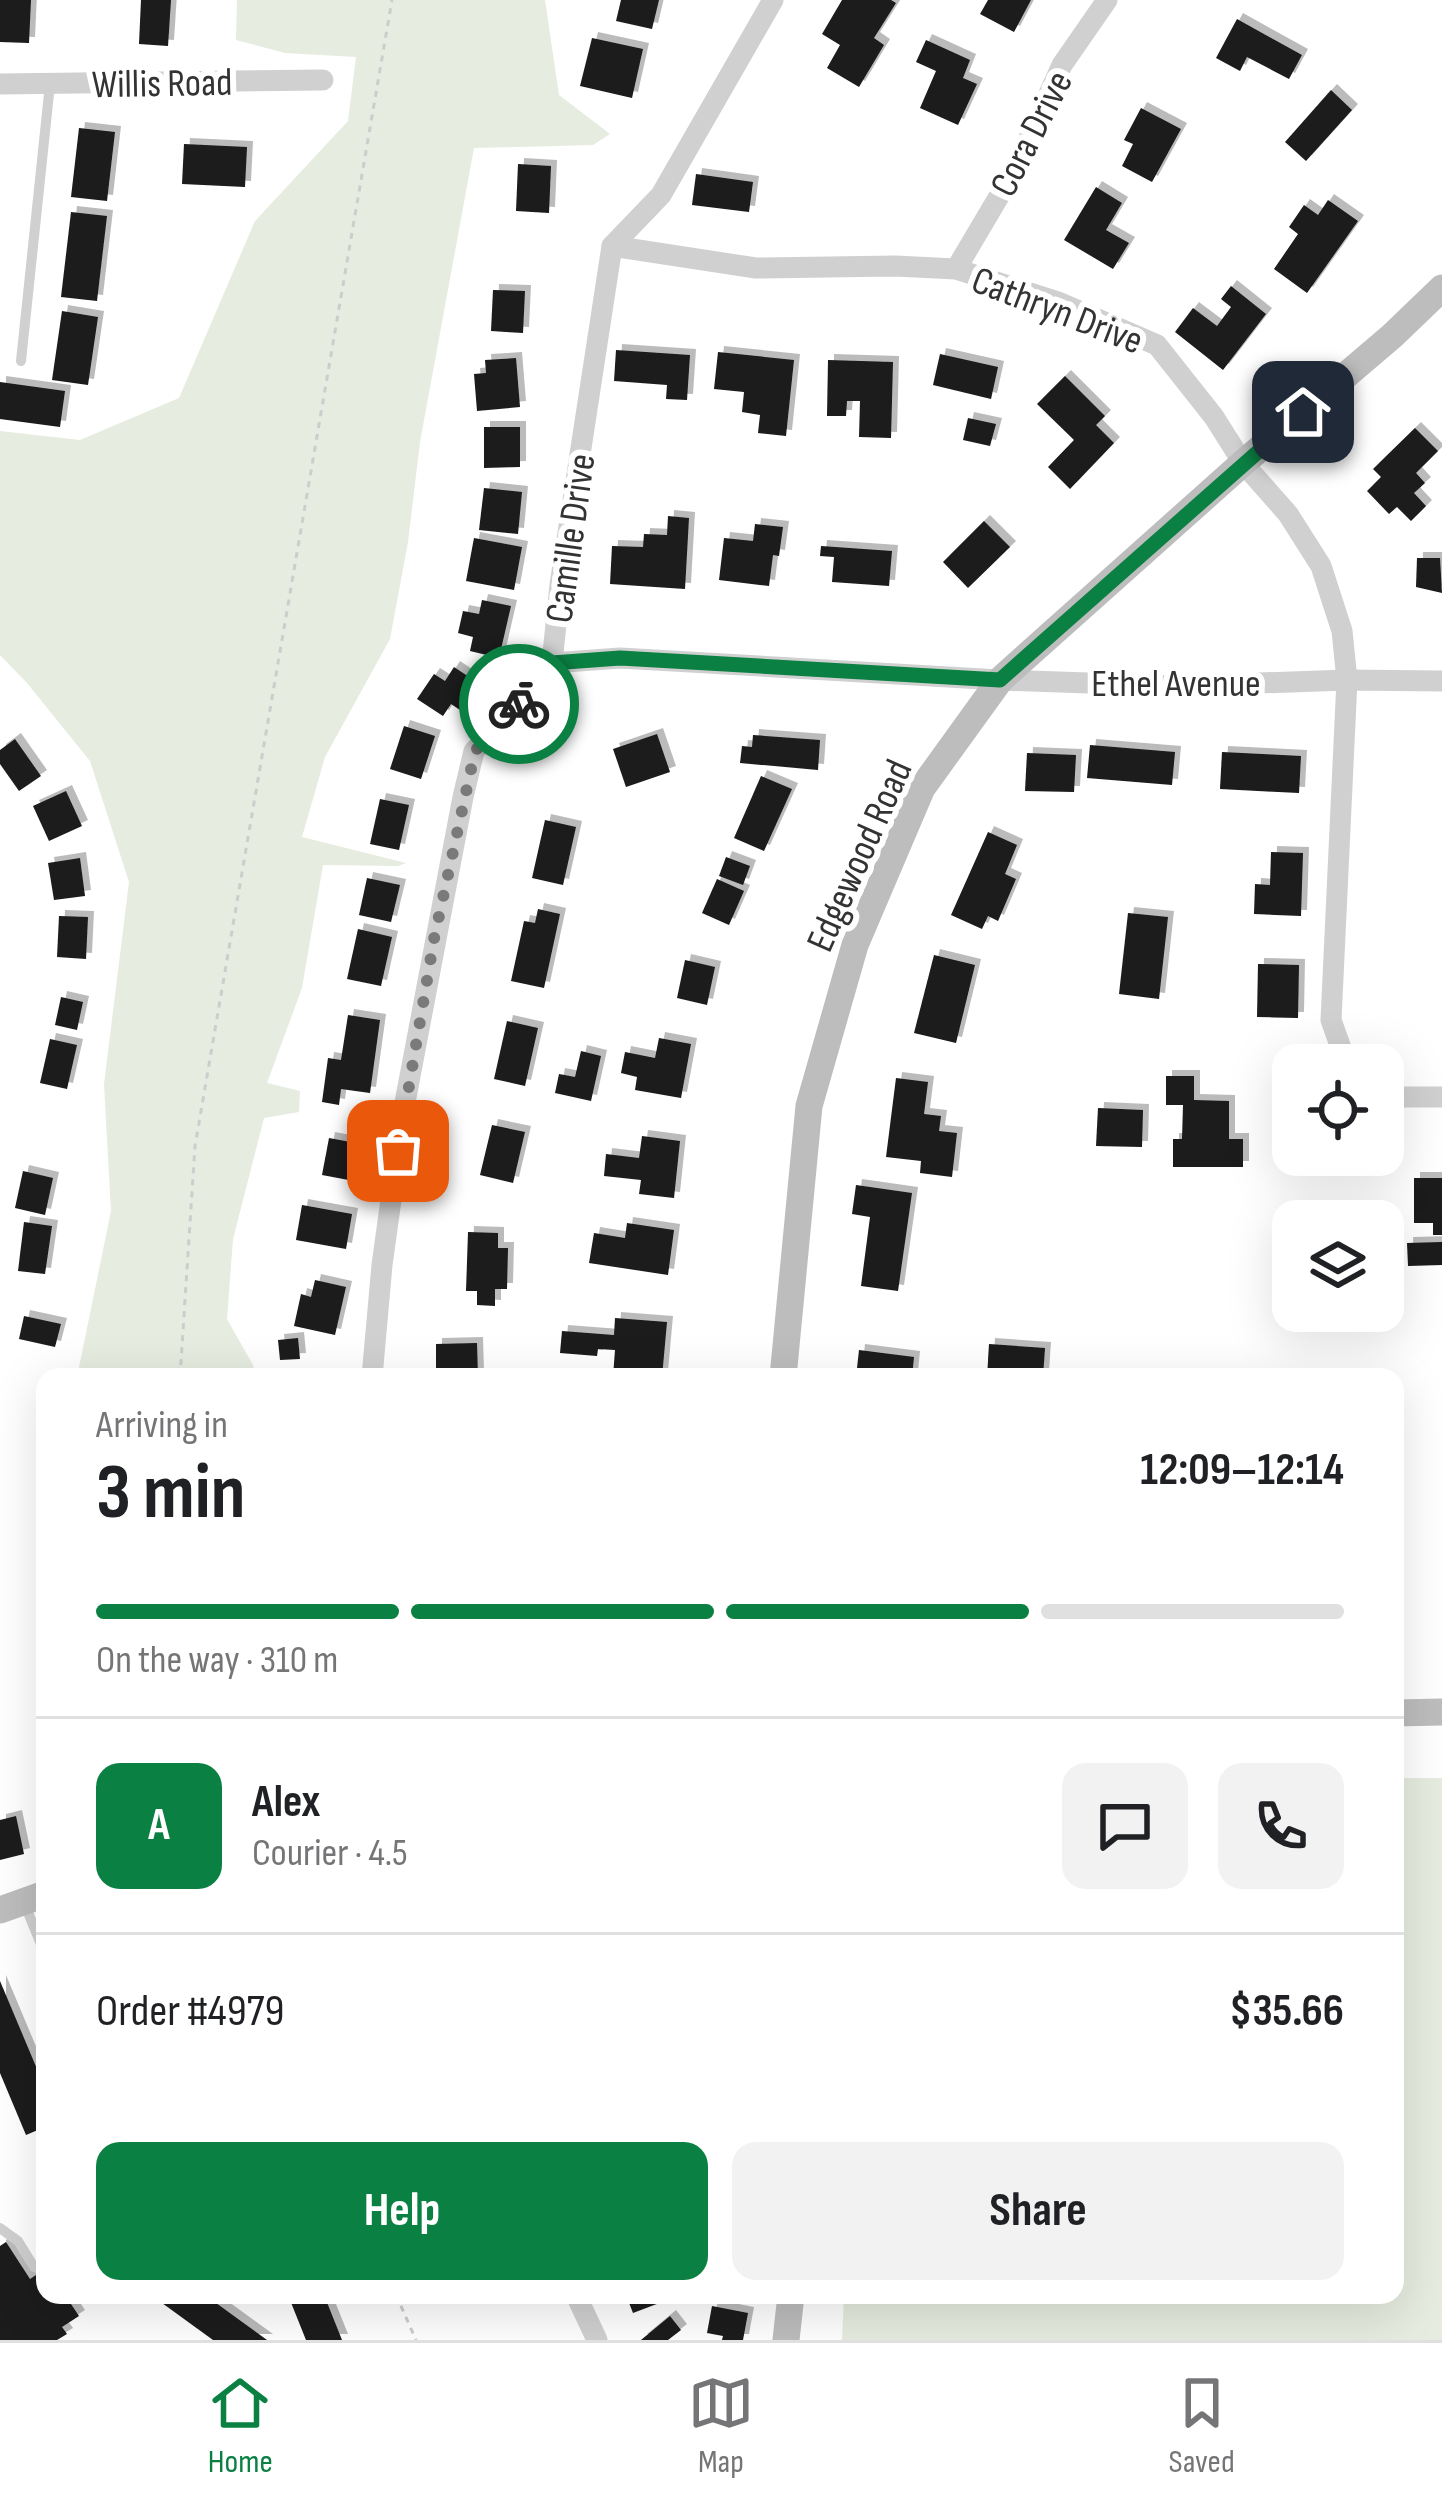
<!DOCTYPE html>
<html lang="en">
<head>
<meta charset="utf-8">
<style>
	:root { --surface:#fff; --page:#f2f2f2; --text:#202124; --muted:#757577; --line:#e0e0e0; --accent:#0b8043 }
	body { margin:0; font-family:"Sofia Sans Condensed",sans-serif; background:var(--page); color:var(--text); height:100vh; display:flex; flex-direction:column; font-size:45px; white-space:nowrap }
	* { box-sizing:border-box; margin:0 }
	p { font-size:39px; color:var(--muted) }
	.icon { flex:none; width:66px; height:66px; fill:none; stroke:currentColor; stroke-width:2; stroke-linecap:round; stroke-linejoin:round }
	.map { position:relative; flex:1; overflow:hidden }
	.sheet { position:absolute; left:36px; top:1368px; width:1368px; height:936px; display:flex; flex-direction:column; background:var(--surface); border-radius:24px; box-shadow:0 12px 48px #0002 }
	.sheet>* { flex:none }
	.controls { position:absolute; left:1272px; top:1044px; display:grid; gap:24px }
	.controls a { display:grid; place-items:center; width:132px; height:132px; border-radius:24px; background:var(--surface); box-shadow:0 12px 48px #0002; font-size:60px }
	.pin { position:absolute; display:grid; place-items:center; width:102px; height:102px; color:#fff; margin:-51px; border-radius:24px; box-shadow:0 6px 18px #0006 }
	.courier { position:absolute; display:grid; place-items:center; width:120px; height:120px; margin:-60px; border:9px solid #0b8043; border-radius:50%; background:#fff; color:#222; box-shadow:0 3px 15px #0007 }
	.overview em { font-style:normal; font-weight:700 }
	.overview div { display:flex; flex-direction:column-reverse }
	.overview { display:flex; align-items:center; justify-content:space-between; height:204px; padding:0 60px }
	h1 { font-size:78px; font-weight:700; line-height:90px }
	.bar { display:grid; grid-template-columns:repeat(4,1fr); gap:18px 12px; align-content:center; height:144px; padding:0 60px }
	.bar i { height:15px; border-radius:9px; background:var(--line) }
	.bar .on { background:var(--accent) }
	.bar p { grid-column:span 4 }
	.line { display:flex; align-items:center; gap:30px; padding:0 60px; border-top:3px solid var(--line) }
	.line div { flex:1 }
	.round { display:grid; place-items:center; flex:none; width:126px; height:126px; border-radius:24px; background:var(--page) }
	.action { display:flex; gap:24px; margin-top:auto; padding:24px 60px }
	.action a { flex:1; height:138px; border-radius:24px; background:var(--accent); color:#fff; font-size:48px; font-weight:700; line-height:138px; text-align:center }
	.action a+a { background:var(--page); color:var(--text) }
	.tab-bar { display:flex; justify-content:space-around; align-items:center; height:168px; border-top:3px solid var(--line); background:var(--surface); font-size:33px; color:var(--muted) }
	.tab-bar a { display:grid; justify-items:center; gap:6px }
	.tab-bar .on { color:var(--accent) }
	.map>svg:first-child { display:block }
	.green { fill:#e6ecdf }
	.building { fill:#1a1a1a; filter:url(#shadow) }
	.lines { fill:none; stroke-linecap:round; stroke-linejoin:round }
	.path { stroke:#cdcdcd; stroke-width:3; stroke-dasharray:6 6; stroke-linecap:butt }
	.lane { stroke:#d0d0d0; stroke-width:10 }
	.street { stroke:#d0d0d0; stroke-width:21 }
	.secondary { stroke:#bdbdbd; stroke-width:27 }
	.done { stroke:#7a7a7a; stroke-width:12; stroke-dasharray:0 21.6 }
	.route { stroke:#0b8043; stroke-width:15 }
	.labels { text-anchor:middle; stroke-width:12; stroke-linejoin:round; paint-order:stroke }
	.street-label { font-size:39px; fill:#333; stroke:#fff }
</style>
</head>
<body>
<div class="map">
<svg width="1442" height="2340" viewBox="0 0 1442 2340">
	<defs>
		<filter id="shadow"><feDropShadow dx="6" dy="-6" stdDeviation="0" flood-color="#0004"/></filter>
	</defs>
	<rect width="100%" height="100%" fill="#fff"/>
	<!-- green -->
	<g class="green">
		<path d="M 237,0 L 545,0 L 559,95 L 610,134 L 593,145 L 474,148 L 420,442 L 408,542 L 390,639 L 325,757 L 302,837 L 406,863 L 398,866 L 323,865 L 302,988 L 267,1083 L 300,1091 L 299,1112 L 264,1118 L 233,1239 L 227,1319 L 253,1365 L 256,1377 L 77,1377 L 111,1211 L 104,1084 L 129,882 L 90,761 L 27,683 L 0,655 L 0,431 L 80,440 L 179,398 L 255,221 L 348,121 L 356,57 L 285,53 L 236,40 Z"/>
		<path d="M 1395,1778 L 1442,1778 L 1442,2340 L 842,2340 L 844,2295 L 1395,2295 Z"/>
	</g>
	<!-- building -->
	<g class="building">
		<path d="M 0,0 L 31,0 L 29,43 L 0,42 Z"/>
		<path d="M 141,0 L 171,0 L 168,46 L 139,44 Z"/>
		<path d="M 621,0 L 659,0 L 652,29 L 616,21 Z"/>
		<path d="M 842,0 L 891,0 L 896,3 L 874,38 L 884,45 L 859,87 L 827,68 L 840,45 L 822,34 Z"/>
		<path d="M 988,0 L 1031,0 L 1014,32 L 980,14 Z"/>
		<path d="M 1237,19 L 1302,55 L 1289,79 L 1247,57 L 1240,71 L 1216,58 Z"/>
		<path d="M 592,38 L 643,49 L 632,98 L 580,86 Z"/>
		<path d="M 926,40 L 970,60 L 963,78 L 977,84 L 958,125 L 920,108 L 936,71 L 916,62 Z"/>
		<path d="M 1331,90 L 1352,110 L 1306,161 L 1285,142 Z"/>
		<path d="M 1141,108 L 1181,129 L 1152,182 L 1122,166 L 1133,144 L 1124,140 Z"/>
		<path d="M 79,128 L 115,132 L 107,201 L 71,197 Z"/>
		<path d="M 184,144 L 247,147 L 245,187 L 182,184 Z"/>
		<path d="M 518,164 L 551,166 L 549,213 L 516,211 Z"/>
		<path d="M 696,174 L 753,182 L 749,212 L 692,205 Z"/>
		<path d="M 1096,187 L 1122,203 L 1106,230 L 1129,243 L 1113,269 L 1064,240 Z"/>
		<path d="M 1328,200 L 1358,221 L 1307,293 L 1274,269 L 1298,234 L 1289,227 L 1304,205 L 1318,215 Z"/>
		<path d="M 71,212 L 107,216 L 97,301 L 61,297 Z"/>
		<path d="M 1231,286 L 1266,314 L 1223,370 L 1175,332 L 1193,308 L 1217,326 L 1231,307 L 1221,299 Z"/>
		<path d="M 493,290 L 525,291 L 523,333 L 491,331 Z"/>
		<path d="M 62,311 L 98,317 L 88,385 L 52,380 Z"/>
		<path d="M 616,350 L 690,355 L 687,400 L 666,399 L 667,385 L 614,381 Z"/>
		<path d="M 718,352 L 794,360 L 786,436 L 758,433 L 760,415 L 742,412 L 744,392 L 714,389 Z"/>
		<path d="M 940,354 L 998,367 L 991,399 L 933,385 Z"/>
		<path d="M 516,358 L 520,407 L 477,411 L 474,374 L 486,373 L 485,360 Z"/>
		<path d="M 828,360 L 893,362 L 891,438 L 859,437 L 860,401 L 847,401 L 846,416 L 827,416 Z"/>
		<path d="M 1065,376 L 1105,416 L 1096,425 L 1114,443 L 1070,489 L 1048,467 L 1074,440 L 1037,404 Z"/>
		<path d="M 0,382 L 65,391 L 60,427 L 0,419 Z"/>
		<path d="M 968,418 L 996,424 L 990,446 L 963,440 Z"/>
		<path d="M 484,427 L 520,427 L 520,467 L 484,468 Z"/>
		<path d="M 1415,428 L 1438,451 L 1416,473 L 1425,483 L 1414,493 L 1426,506 L 1411,521 L 1397,507 L 1389,514 L 1367,491 L 1381,477 L 1373,469 Z"/>
		<path d="M 484,488 L 522,492 L 518,534 L 479,530 Z"/>
		<path d="M 668,516 L 689,518 L 685,589 L 610,584 L 612,546 L 643,547 L 644,534 L 667,535 Z"/>
		<path d="M 984,521 L 1010,547 L 968,588 L 943,562 Z"/>
		<path d="M 755,524 L 783,527 L 779,556 L 773,555 L 769,586 L 719,580 L 724,538 L 753,541 Z"/>
		<path d="M 474,538 L 522,547 L 514,590 L 466,581 Z"/>
		<path d="M 821,546 L 892,551 L 889,586 L 832,582 L 834,557 L 820,556 Z"/>
		<path d="M 1417,558 L 1440,558 L 1442,593 L 1416,587 Z"/>
		<path d="M 482,600 L 511,606 L 499,658 L 470,651 L 473,637 L 458,633 L 463,611 L 479,614 Z"/>
		<path d="M 454,667 L 481,685 L 463,712 L 451,704 L 443,716 L 417,699 L 434,674 L 445,681 Z"/>
		<path d="M 404,726 L 435,736 L 421,779 L 390,769 Z"/>
		<path d="M 657,734 L 670,772 L 626,787 L 613,749 Z"/>
		<path d="M 753,735 L 820,740 L 818,770 L 740,763 L 742,746 L 752,747 Z"/>
		<path d="M 15,739 L 41,776 L 19,791 L 0,764 L 0,750 Z"/>
		<path d="M 1090,745 L 1175,752 L 1172,785 L 1087,778 Z"/>
		<path d="M 1222,752 L 1301,756 L 1299,793 L 1220,789 Z"/>
		<path d="M 1027,753 L 1076,755 L 1074,792 L 1025,791 Z"/>
		<path d="M 761,776 L 792,789 L 764,851 L 734,838 Z"/>
		<path d="M 66,791 L 82,826 L 49,841 L 33,806 Z"/>
		<path d="M 380,799 L 409,805 L 399,850 L 370,844 Z"/>
		<path d="M 545,820 L 576,827 L 563,885 L 532,878 Z"/>
		<path d="M 988,832 L 1017,845 L 1005,874 L 1016,879 L 998,921 L 988,916 L 982,929 L 951,915 Z"/>
		<path d="M 1271,852 L 1303,853 L 1301,916 L 1254,914 L 1255,884 L 1270,885 Z"/>
		<path d="M 726,857 L 750,866 L 743,885 L 719,876 Z"/>
		<path d="M 80,858 L 85,896 L 54,900 L 48,863 Z"/>
		<path d="M 367,878 L 400,885 L 391,922 L 359,915 Z"/>
		<path d="M 717,879 L 744,891 L 729,925 L 702,913 Z"/>
		<path d="M 538,909 L 560,914 L 544,988 L 511,981 L 524,921 L 535,923 Z"/>
		<path d="M 1128,913 L 1168,917 L 1159,999 L 1119,994 Z"/>
		<path d="M 59,916 L 88,917 L 86,959 L 57,957 Z"/>
		<path d="M 358,929 L 392,937 L 381,986 L 347,979 Z"/>
		<path d="M 934,955 L 975,965 L 956,1043 L 914,1033 Z"/>
		<path d="M 685,960 L 715,967 L 707,1005 L 677,998 Z"/>
		<path d="M 1258,964 L 1299,965 L 1298,1018 L 1257,1017 Z"/>
		<path d="M 61,997 L 83,1002 L 77,1030 L 55,1025 Z"/>
		<path d="M 348,1015 L 380,1020 L 370,1093 L 341,1089 L 339,1105 L 322,1102 L 328,1058 L 341,1060 Z"/>
		<path d="M 507,1021 L 538,1028 L 525,1086 L 494,1079 Z"/>
		<path d="M 659,1038 L 691,1044 L 681,1098 L 635,1090 L 637,1077 L 621,1073 L 625,1052 L 655,1058 Z"/>
		<path d="M 50,1039 L 77,1045 L 67,1089 L 40,1083 Z"/>
		<path d="M 581,1051 L 601,1056 L 591,1101 L 555,1093 L 559,1074 L 575,1077 Z"/>
		<path d="M 1166,1076 L 1194,1076 L 1194,1100 L 1229,1101 L 1229,1139 L 1243,1139 L 1243,1167 L 1173,1167 L 1173,1139 L 1182,1139 L 1183,1105 L 1166,1105 Z"/>
		<path d="M 896,1078 L 928,1082 L 924,1114 L 941,1116 L 939,1131 L 957,1133 L 952,1177 L 920,1173 L 921,1161 L 886,1157 Z"/>
		<path d="M 1098,1108 L 1143,1110 L 1142,1147 L 1096,1146 Z"/>
		<path d="M 492,1125 L 525,1132 L 513,1183 L 480,1175 Z"/>
		<path d="M 642,1136 L 680,1141 L 674,1198 L 639,1194 L 641,1180 L 604,1176 L 606,1154 L 639,1158 Z"/>
		<path d="M 329,1138 L 361,1144 L 354,1181 L 322,1175 Z"/>
		<path d="M 23,1171 L 53,1178 L 45,1215 L 15,1208 Z"/>
		<path d="M 1414,1178 L 1442,1178 L 1442,1235 L 1433,1235 L 1433,1223 L 1414,1223 Z"/>
		<path d="M 856,1185 L 912,1193 L 898,1291 L 861,1286 L 870,1217 L 852,1214 Z"/>
		<path d="M 302,1205 L 352,1214 L 346,1249 L 296,1240 Z"/>
		<path d="M 24,1222 L 52,1226 L 45,1274 L 18,1271 Z"/>
		<path d="M 627,1223 L 674,1230 L 668,1275 L 589,1263 L 594,1233 L 625,1238 Z"/>
		<path d="M 468,1232 L 498,1233 L 498,1248 L 508,1248 L 507,1289 L 495,1289 L 495,1306 L 477,1305 L 477,1291 L 466,1291 Z"/>
		<path d="M 1442,1242 L 1442,1265 L 1408,1266 L 1407,1243 Z"/>
		<path d="M 315,1280 L 346,1287 L 335,1335 L 294,1326 L 301,1294 L 311,1297 Z"/>
		<path d="M 24,1316 L 61,1324 L 55,1347 L 19,1339 Z"/>
		<path d="M 615,1318 L 667,1322 L 662,1377 L 613,1377 L 615,1350 L 598,1349 L 597,1356 L 560,1353 L 562,1331 L 614,1335 Z"/>
		<path d="M 298,1338 L 300,1359 L 280,1360 L 278,1340 Z"/>
		<path d="M 477,1343 L 478,1377 L 436,1377 L 436,1344 Z"/>
		<path d="M 989,1344 L 1045,1348 L 1043,1377 L 987,1377 Z"/>
		<path d="M 859,1350 L 914,1357 L 912,1377 L 856,1377 Z"/>
		<path d="M 16,1816 L 24,1854 L 0,1860 L 0,1820 Z"/>
		<path d="M 0,1981 L 45,2088 L 45,2127 L 26,2135 L 0,2073 Z"/>
		<path d="M 6,2242 L 30,2279 L 45,2269 L 45,2295 L 65,2295 L 79,2316 L 62,2327 L 67,2334 L 57,2340 L 0,2340 L 0,2246 Z"/>
		<path d="M 151,2295 L 205,2295 L 267,2340 L 213,2340 Z"/>
		<path d="M 288,2295 L 324,2295 L 342,2340 L 306,2340 Z"/>
		<path d="M 626,2295 L 660,2295 L 662,2302 L 633,2313 Z"/>
		<path d="M 712,2306 L 748,2313 L 743,2340 L 722,2340 L 723,2336 L 707,2333 Z"/>
		<path d="M 670,2316 L 681,2330 L 668,2340 L 641,2340 Z"/>
	</g>
	<g class="lines">
		<!-- path -->
		<g class="path">
			<path d="M 180,1377 L 195,1146 L 392,0"/>
			<path d="M 396,2295 L 416,2340"/>
		</g>
		<!-- lane -->
		<g class="lane">
			<path d="M 21,361 L 50,84"/>
			<path d="M 25,1905 L 45,1954"/>
			<path d="M 0,2228 L 18,2241 L 34,2267"/>
		</g>
		<!-- street -->
		<g class="street">
			<path d="M 0,84 L 323,80"/>
			<path d="M 612,246 L 756,268 L 895,266 L 956,269 L 1058,302 L 1157,345 L 1214,417 L 1243,463 L 1288,514 L 1321,566 L 1342,631 L 1347,680 L 1331,1020 L 1347,1065"/>
			<path d="M 956,269 L 1014,171 L 1062,65 L 1107,0"/>
			<path d="M 552,663 L 620,658 L 1000,680 L 1174,686 L 1347,680 L 1442,681"/>
			<path d="M 1383,1089 L 1401,1097 L 1442,1097"/>
			<path d="M 372,1377 L 382,1265 L 403,1113 L 463,797 L 474,751 L 536,688 L 552,663 L 560,585 L 612,246 L 661,195 L 773,0"/>
			<path d="M 576,2295 L 597,2340"/>
		</g>
		<!-- secondary -->
		<g class="secondary">
			<path d="M 783,1377 L 809,1106 L 855,945 L 922,788 L 1000,680 L 1243,463 L 1392,336 L 1442,288"/>
			<path d="M 1395,1713 L 1442,1712"/>
			<path d="M 0,1910 L 45,1894"/>
			<path d="M 786,2340 L 791,2295"/>
		</g>
	</g>
	<g class="lines">
		<!-- done -->
		<path class="done" d="M 398,1151 L 434,939 L 475,751 L 519,704"/>
		<!-- route -->
		<path class="route" d="M 519,704 L 536,688 L 552,663 L 620,658 L 1000,680 L 1303,412"/>
	</g>
	<g class="labels">
		<!-- street labels -->
		<g class="street-label">
			<text transform="translate(162 82) rotate(-1)" y="14">Willis Road</text>
			<text transform="translate(1030 133) rotate(-63)" y="14">Cora Drive</text>
			<text transform="translate(1058 309) rotate(21)" y="14">Cathryn Drive</text>
			<text transform="translate(569 538) rotate(-82)" y="14">Camille Drive</text>
			<text x="1176" y="696">Ethel Avenue</text>
			<text transform="translate(858 855) rotate(-66)" y="14">Edgewood Road</text>
		</g>
	</g>
</svg>
<div class="controls">
<a><svg class="icon" aria-label="locate" viewBox="0 0 24 24"><circle cx="12" cy="12" r="6"/><path d="M12 2v4M12 18v4M2 12h4M18 12h4"/></svg></a>
<a><svg class="icon" aria-label="layers" viewBox="0 0 24 24"><path d="M12 4l9 5-9 5-9-5zM3 14l9 5 9-5"/></svg></a>
</div>
<div class="pin" style="left:398px;top:1151px;background:#ea580c"><svg class="icon" aria-label="bag" viewBox="0 0 24 24"><path d="M5 8h14l-1 12H6zM9 8a3 3 0 0 1 6 0"/></svg></div>
<div class="pin" style="left:1303px;top:412px;background:#1f2937"><svg class="icon" aria-label="home" viewBox="0 0 24 24"><path d="M3 11l9-7 9 7M6 9v11h12V9"/></svg></div>
<div class="courier" style="left:519px;top:704px"><svg class="icon" aria-label="bike" viewBox="0 0 24 24"><circle cx="6" cy="16" r="4"/><circle cx="18" cy="16" r="4"/><path d="M6 16l4-8h5l3 8M10 8l3 8H6M13 5h3"/></svg></div>
<section class="sheet">
<div class="overview"><div><h1>3 min</h1><p>Arriving in</p></div><em>12:09–12:14</em></div>
<div class="bar"><i class="on"></i><i class="on"></i><i class="on"></i><i></i><p>On the way · 310 m</p></div>
<div class="line" style="height:216px"><b class="round" style="background:var(--accent);color:#fff">A</b><div><b>Alex</b><p>Courier · 4.5</p></div><a class="round"><svg class="icon" aria-label="chat" viewBox="0 0 24 24"><path d="M4 5h16v11H9l-5 4z"/></svg></a><a class="round"><svg class="icon" aria-label="phone" viewBox="0 0 24 24"><path d="M5 4h4l2 5-3 2q2 4 5 5l2-3 5 2v4C11 20 4 13 5 4z"/></svg></a></div>
<div class="line" style="height:156px"><div>Order #4979</div><b>$35.66</b></div>
<div class="action"><a>Help</a><a>Share</a></div>
</section>
</div>
<nav class="tab-bar">
<a class="on"><svg class="icon" aria-label="home" viewBox="0 0 24 24"><path d="M3 11l9-7 9 7M6 9v11h12V9"/></svg>Home</a>
<a><svg class="icon" aria-label="map" viewBox="0 0 24 24"><path d="M3 6l6-2 6 2 6-2v14l-6 2-6-2-6 2zM9 4v14M15 6v14"/></svg>Map</a>
<a><svg class="icon" aria-label="saved" viewBox="0 0 24 24"><path d="M7 4h10v16l-5-4-5 4z"/></svg>Saved</a>
</nav>
</body>
</html>
